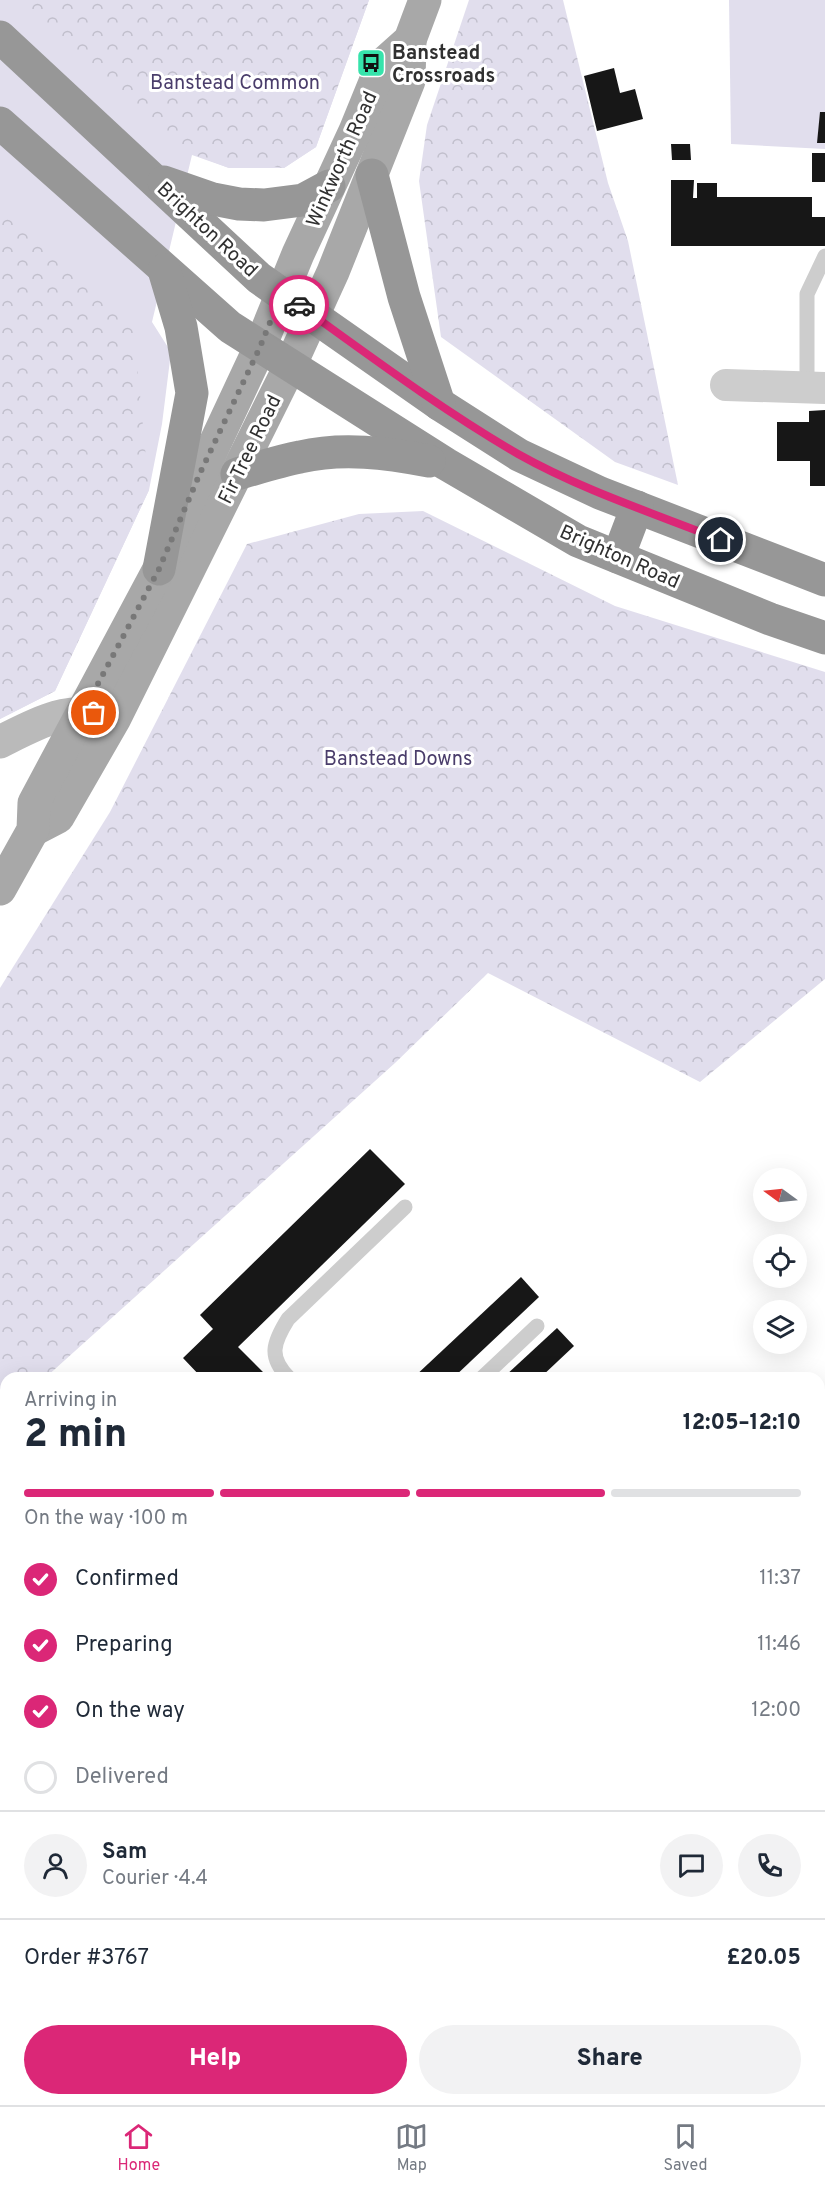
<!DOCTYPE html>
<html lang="en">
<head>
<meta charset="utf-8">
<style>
	:root { --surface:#fff; --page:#f2f2f3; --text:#1f2937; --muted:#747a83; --line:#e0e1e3; --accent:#db2777 }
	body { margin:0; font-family:Overpass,sans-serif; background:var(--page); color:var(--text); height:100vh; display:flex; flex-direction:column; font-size:22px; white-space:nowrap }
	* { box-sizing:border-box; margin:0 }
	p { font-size:20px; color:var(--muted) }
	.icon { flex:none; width:33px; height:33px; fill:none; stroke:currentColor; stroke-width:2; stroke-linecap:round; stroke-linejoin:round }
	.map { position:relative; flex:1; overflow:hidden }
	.drawer { position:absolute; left:0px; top:1372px; width:825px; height:734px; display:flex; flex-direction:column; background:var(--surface); border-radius:18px 18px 0 0; box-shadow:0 6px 24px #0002 }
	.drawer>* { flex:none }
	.needle { width:39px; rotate:285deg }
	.buttons { position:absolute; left:753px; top:1168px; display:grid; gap:12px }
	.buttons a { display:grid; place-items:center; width:54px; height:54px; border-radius:50%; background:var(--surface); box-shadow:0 6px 24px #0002; font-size:30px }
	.pin { position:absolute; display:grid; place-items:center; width:51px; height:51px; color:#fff; margin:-26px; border:3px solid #fff; border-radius:50%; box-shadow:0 2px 6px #0007 }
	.courier { position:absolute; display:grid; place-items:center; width:60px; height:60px; margin:-30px; border:4px solid #db2777; border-radius:50%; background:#fff; color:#222; box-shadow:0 2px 8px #0007 }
	.summary em { font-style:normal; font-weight:800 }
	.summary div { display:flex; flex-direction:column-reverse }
	.summary { display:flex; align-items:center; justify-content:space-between; height:102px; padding:0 24px }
	h1 { font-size:39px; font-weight:800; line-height:45px }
	.bar { display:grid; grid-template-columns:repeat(4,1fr); gap:9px 6px; align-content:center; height:72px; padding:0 24px }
	.bar i { height:8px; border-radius:4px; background:var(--line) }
	.bar .on { background:var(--accent) }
	.bar p { grid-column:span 4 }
	.line { display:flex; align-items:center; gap:15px; padding:0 24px; border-top:2px solid var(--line) }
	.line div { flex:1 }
	.round { display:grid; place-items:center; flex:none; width:63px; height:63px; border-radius:32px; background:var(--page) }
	ol { padding:0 24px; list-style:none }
	li { display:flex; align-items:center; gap:18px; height:66px }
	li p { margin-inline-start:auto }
	li .icon { padding:6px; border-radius:50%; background:var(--accent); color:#fff; stroke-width:4 }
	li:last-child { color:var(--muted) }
	li i { width:33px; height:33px; border:3px solid var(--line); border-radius:50% }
	.action { display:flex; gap:12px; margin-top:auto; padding:12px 24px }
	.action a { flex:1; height:69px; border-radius:36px; background:var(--accent); color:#fff; font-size:24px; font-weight:800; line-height:69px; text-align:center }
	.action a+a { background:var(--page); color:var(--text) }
	.dock { display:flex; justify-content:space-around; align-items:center; height:84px; border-top:2px solid var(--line); background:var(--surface); font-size:16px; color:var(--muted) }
	.dock a { display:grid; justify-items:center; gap:3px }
	.dock .on { color:var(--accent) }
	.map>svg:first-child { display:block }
	.green { fill:#e1deed }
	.forest { fill:url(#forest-crowns) }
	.building { fill:#171717 }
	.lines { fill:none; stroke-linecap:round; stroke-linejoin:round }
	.lane { stroke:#cdcdcd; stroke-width:15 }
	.street { stroke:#cdcdcd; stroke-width:32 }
	.secondary { stroke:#bababa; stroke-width:33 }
	.primary { stroke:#a8a8a8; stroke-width:33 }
	.highway { stroke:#979797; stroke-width:33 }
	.done { stroke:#787878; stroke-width:6; stroke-dasharray:0 10.8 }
	.route { stroke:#db2777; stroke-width:8 }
	.labels { text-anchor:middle; stroke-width:6; stroke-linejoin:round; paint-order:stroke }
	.poi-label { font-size:20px; font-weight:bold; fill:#303030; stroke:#fff; text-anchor:start }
	.park-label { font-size:20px; fill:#4a3d6b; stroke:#fff }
	.street-label { font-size:20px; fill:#303030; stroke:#fff }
</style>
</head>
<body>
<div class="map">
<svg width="825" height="2105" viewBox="0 0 825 2105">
	<defs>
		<pattern id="forest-crowns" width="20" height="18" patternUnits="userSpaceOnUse" patternTransform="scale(1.5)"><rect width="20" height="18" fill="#e1deed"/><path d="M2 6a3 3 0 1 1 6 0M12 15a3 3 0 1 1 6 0" fill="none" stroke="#c1bfcc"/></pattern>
	</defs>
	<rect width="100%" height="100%" fill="#fff"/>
	<!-- green -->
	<g class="green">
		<path d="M 0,0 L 369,0 L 316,147 L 284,168 L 229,168 L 192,155 L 152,322 L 171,352 L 162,424 L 149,490 L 55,691 L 0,719 Z"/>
		<path d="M 729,0 L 825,0 L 825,149 L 731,144 Z"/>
	</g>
	<!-- forest -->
	<g class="forest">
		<path d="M 22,0 L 369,0 L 316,147 L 284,168 L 252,163 L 229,168 L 192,154 Z"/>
		<path d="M 469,0 L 563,0 L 608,183 L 628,241 L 678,485 L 615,462 L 441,337 L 419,181 L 427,125 Z"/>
		<path d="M 0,209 L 134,331 L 149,490 L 55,691 L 0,719 Z"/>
		<path d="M 423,511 L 615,606 L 825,672 L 825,979 L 700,1082 L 488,973 L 395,1063 L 45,1378 L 6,1378 L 6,1412 L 0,1417 L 0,988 L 110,812 L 247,544 L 359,514 Z"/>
	</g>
	<!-- building -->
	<g class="building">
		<path d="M 614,68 L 620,93 L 635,89 L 643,119 L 597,131 L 584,76 Z"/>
		<path d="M 820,112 L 825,112 L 825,143 L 817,143 Z"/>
		<path d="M 671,144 L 690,144 L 691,160 L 672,160 Z"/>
		<rect x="812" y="153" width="13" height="29"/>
		<path d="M 671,180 L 694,180 L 693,198 L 697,198 L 697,183 L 717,183 L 717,197 L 812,197 L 812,217 L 825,217 L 825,246 L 671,246 Z"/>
		<path d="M 825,410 L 825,486 L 810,486 L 810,461 L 777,461 L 777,422 L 809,422 L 809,411 Z"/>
		<path d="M 370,1149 L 405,1184 L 238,1347 L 269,1378 L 202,1378 L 183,1358 L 213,1329 L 200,1315 Z"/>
		<path d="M 521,1277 L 539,1297 L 453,1378 L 413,1378 Z"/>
		<path d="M 557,1328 L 574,1346 L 540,1378 L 503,1378 Z"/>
		<path d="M 819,1466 L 825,1467 L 825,1536 L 819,1535 L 822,1513 L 819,1513 Z"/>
		<path d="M 6,1505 L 6,1553 L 0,1558 L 0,1510 Z"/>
		<path d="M 6,1607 L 6,1635 L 0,1626 L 0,1611 Z"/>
		<path d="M 819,1684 L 824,1692 L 825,1691 L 825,1737 L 819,1740 Z"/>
		<path d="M 0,1707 L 6,1716 L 6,1766 L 0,1757 Z"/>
		<path d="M 0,1800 L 6,1801 L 6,1839 L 0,1839 Z"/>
		<path d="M 0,1960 L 6,1961 L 6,2087 L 0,2086 Z"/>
		<path d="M 67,2100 L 98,2100 L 97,2105 L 66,2105 Z"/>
		<path d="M 196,2100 L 254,2100 L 253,2105 L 196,2105 Z"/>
		<path d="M 352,2100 L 396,2100 L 388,2105 L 351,2105 Z"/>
		<path d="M 408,2100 L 467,2100 L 470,2105 L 410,2105 Z"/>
		<path d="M 645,2100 L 674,2100 L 666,2105 L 648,2105 Z"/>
		<path d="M 679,2100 L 720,2100 L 723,2105 L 671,2105 Z"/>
	</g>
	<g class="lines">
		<!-- lane -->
		<g class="lane">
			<path d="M 807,386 L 807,294 L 825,256"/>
			<path d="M 289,1378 C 268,1357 273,1343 288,1319 L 405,1207"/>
			<path d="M 482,1378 L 537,1326"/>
			<path d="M 0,1598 L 6,1595"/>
			<path d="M 0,1669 L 6,1678"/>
			<path d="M 185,2105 L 186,2100"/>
			<path d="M 348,2105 L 348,2100"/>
		</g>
		<!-- street -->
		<g class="street">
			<path d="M 726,385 L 825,388"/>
			<path d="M 0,1452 L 6,1447"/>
			<path d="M 819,1611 L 825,1610"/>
			<path d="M 0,1909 L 6,1911"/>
			<path d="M 535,2100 L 538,2105"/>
		</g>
		<!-- secondary -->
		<path class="secondary" d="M 0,742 C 36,724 66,706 108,716"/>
		<!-- primary -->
		<g class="primary">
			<path d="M 33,830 L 58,817 L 115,718 L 290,366 L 333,272 L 409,81 L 410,40"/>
			<path d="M 0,889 L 33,830 L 34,803 L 159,569 L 202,471 L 260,347 L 298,254 L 355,131 L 382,65 L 410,40 L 425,0"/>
		</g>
		<!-- highway -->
		<g class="highway">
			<path d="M 0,37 L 259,278 L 439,404 L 519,455 L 600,493 L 825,580"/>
			<path d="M 0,123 L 230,327 L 446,464 L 578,541 L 770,619 L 825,638"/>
			<path d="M 372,175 L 404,297 L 439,404"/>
			<path d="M 164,182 L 213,199 L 239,204 L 264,205 L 303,200 L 329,186"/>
			<path d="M 237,474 C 258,468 279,461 300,457 C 343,447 387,453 429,461"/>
			<path d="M 618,557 L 637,507"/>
			<path d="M 159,569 L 192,393 L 181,327 L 164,270"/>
		</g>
	</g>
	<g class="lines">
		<!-- done -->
		<path class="done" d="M 94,713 L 83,712 L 159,569 L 201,471 L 260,347 L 282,293 L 299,305"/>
		<!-- route -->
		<path class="route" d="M 299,305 C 370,356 442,410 518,454 C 582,490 653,513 721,540"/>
	</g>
	<!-- icons -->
	<defs>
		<g id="bus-square" transform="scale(1.5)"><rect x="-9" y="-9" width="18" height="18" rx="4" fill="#36e3ab" stroke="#fff"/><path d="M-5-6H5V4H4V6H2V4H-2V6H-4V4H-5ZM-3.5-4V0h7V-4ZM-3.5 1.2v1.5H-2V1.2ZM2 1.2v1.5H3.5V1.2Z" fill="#111"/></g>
	</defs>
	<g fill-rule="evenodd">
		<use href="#bus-square" x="371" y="63"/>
	</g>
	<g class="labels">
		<!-- poi labels -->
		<g class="poi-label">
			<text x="392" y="59">Banstead<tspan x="392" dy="23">Crossroads</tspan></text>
		</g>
		<!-- park labels -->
		<g class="park-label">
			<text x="235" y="89">Banstead Common</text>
			<text x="398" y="765">Banstead Downs</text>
		</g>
		<!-- street labels -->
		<g class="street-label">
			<text transform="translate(341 159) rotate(-66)" y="7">Winkworth Road</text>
			<text transform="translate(208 229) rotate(43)" y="7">Brighton Road</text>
			<text transform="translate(249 449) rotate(-64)" y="7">Fir Tree Road</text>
			<text transform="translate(620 556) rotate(24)" y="7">Brighton Road</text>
		</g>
	</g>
</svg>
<div class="buttons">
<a><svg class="needle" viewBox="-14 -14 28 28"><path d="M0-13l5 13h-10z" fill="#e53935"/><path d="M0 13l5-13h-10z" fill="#747a83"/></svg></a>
<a><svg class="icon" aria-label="locate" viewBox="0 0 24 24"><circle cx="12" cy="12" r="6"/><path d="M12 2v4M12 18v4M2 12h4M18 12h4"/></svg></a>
<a><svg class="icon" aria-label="layers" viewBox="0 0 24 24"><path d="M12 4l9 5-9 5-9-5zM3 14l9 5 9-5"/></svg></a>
</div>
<div class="pin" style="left:94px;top:713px;background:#ea580c"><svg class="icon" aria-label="bag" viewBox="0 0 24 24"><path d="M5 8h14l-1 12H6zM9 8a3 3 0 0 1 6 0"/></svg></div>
<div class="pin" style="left:721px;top:540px;background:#1f2937"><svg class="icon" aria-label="home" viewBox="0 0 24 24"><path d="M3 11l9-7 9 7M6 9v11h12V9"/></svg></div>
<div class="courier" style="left:299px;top:305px"><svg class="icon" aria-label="car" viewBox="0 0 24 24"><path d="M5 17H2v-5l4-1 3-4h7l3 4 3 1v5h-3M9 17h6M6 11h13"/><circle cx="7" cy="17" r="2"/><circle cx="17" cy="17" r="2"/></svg></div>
<section class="drawer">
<div class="summary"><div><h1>2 min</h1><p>Arriving in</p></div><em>12:05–12:10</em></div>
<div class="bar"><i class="on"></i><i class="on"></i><i class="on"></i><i></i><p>On the way · 100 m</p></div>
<ol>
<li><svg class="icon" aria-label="check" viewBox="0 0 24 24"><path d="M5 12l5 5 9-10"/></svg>Confirmed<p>11:37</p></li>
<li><svg class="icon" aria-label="check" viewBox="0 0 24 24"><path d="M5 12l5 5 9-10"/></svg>Preparing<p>11:46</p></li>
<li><svg class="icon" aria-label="check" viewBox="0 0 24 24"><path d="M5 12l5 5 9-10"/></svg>On the way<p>12:00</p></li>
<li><i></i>Delivered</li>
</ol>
<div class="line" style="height:108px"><a class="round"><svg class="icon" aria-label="person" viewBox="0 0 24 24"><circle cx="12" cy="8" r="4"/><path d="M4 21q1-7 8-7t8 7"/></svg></a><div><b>Sam</b><p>Courier · 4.4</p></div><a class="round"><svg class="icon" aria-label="chat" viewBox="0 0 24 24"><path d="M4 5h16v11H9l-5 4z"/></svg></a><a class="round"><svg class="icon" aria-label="phone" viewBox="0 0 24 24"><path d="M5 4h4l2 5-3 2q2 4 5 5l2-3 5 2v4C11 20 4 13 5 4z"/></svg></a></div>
<div class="line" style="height:78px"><div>Order #3767</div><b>£20.05</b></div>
<div class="action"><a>Help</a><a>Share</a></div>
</section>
</div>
<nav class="dock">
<a class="on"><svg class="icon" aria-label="home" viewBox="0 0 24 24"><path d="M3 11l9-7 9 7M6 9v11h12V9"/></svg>Home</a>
<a><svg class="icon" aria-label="map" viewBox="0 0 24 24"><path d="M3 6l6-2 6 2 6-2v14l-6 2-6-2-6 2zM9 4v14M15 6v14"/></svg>Map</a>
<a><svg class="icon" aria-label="saved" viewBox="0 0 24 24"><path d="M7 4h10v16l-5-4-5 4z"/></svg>Saved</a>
</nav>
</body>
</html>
